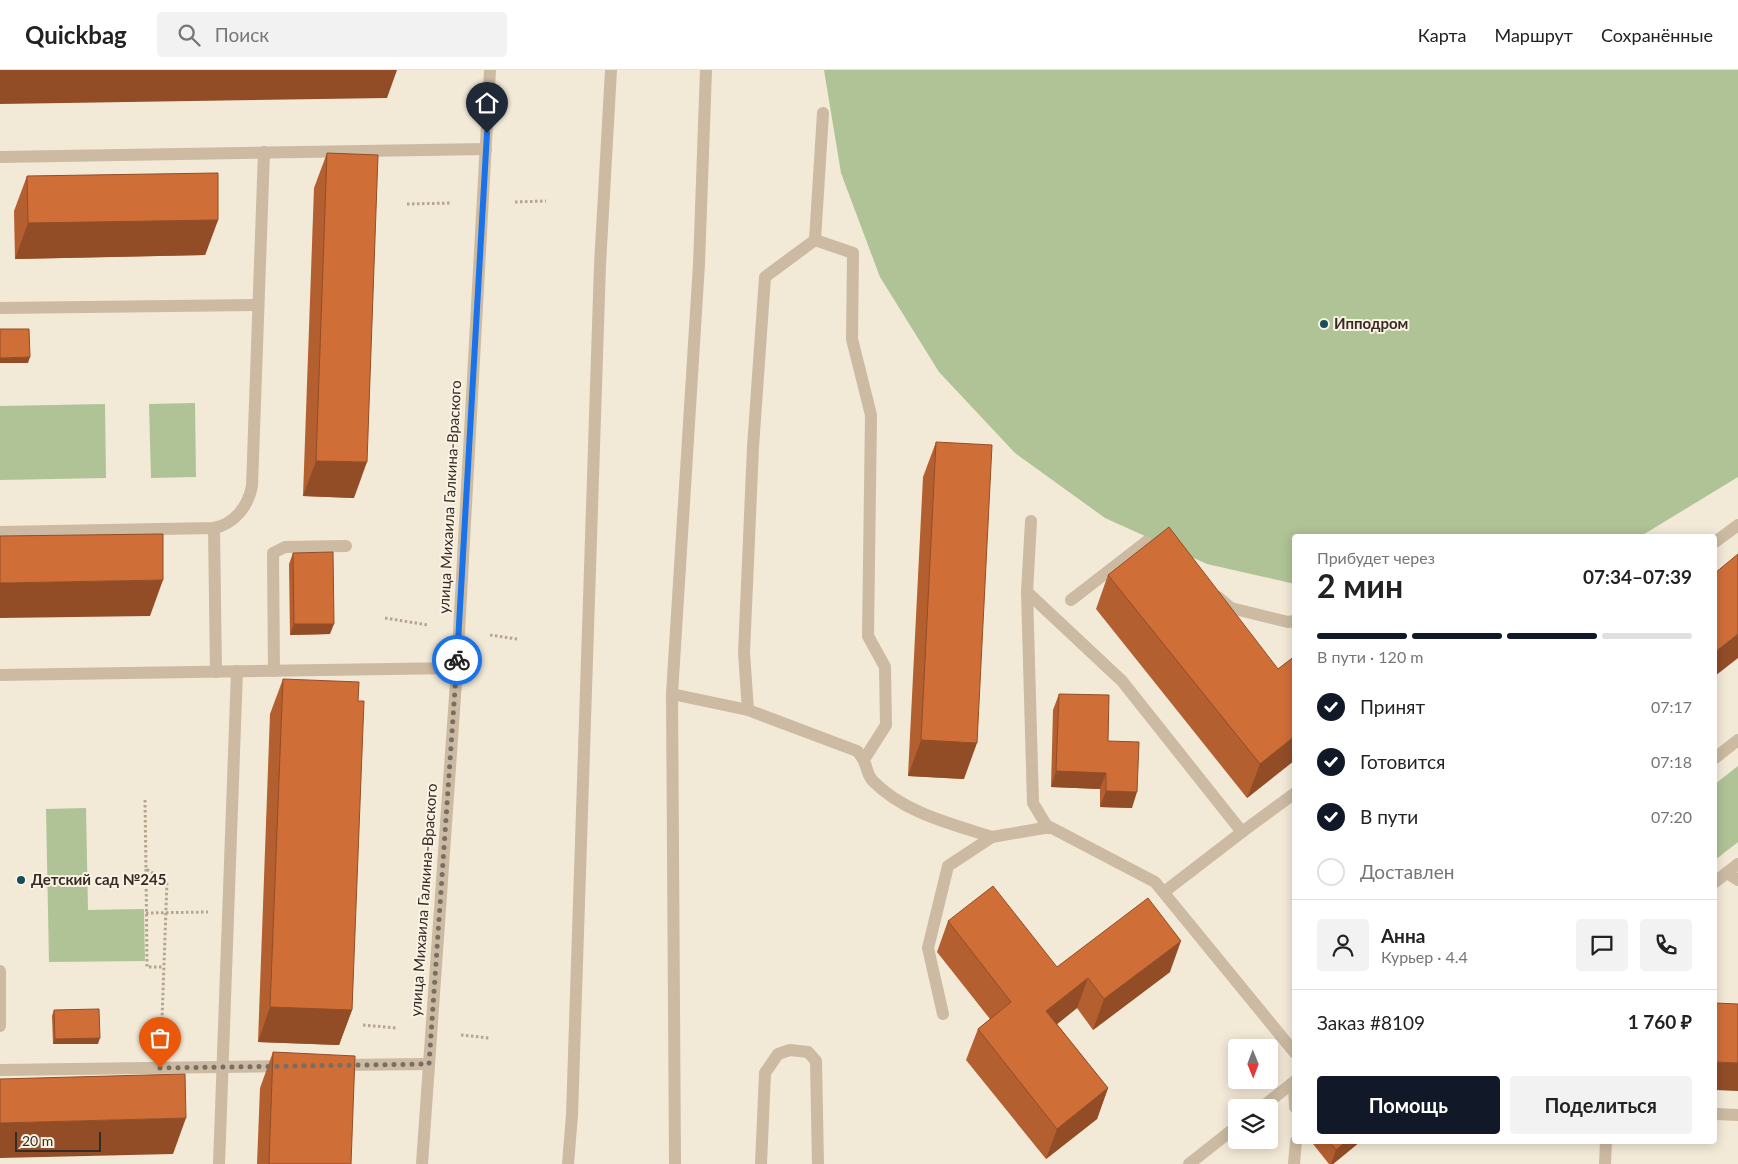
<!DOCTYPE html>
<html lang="ru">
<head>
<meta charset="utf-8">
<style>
	:root { --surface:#fff; --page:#f2f2f2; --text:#222; --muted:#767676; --line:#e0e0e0; --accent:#111827 }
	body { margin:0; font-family:Lato,sans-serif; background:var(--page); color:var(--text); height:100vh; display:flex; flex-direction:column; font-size:19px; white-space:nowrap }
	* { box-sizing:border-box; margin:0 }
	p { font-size:16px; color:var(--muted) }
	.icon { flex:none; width:28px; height:28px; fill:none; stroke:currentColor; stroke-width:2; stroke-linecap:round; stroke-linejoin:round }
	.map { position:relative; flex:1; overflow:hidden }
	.details { position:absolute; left:1292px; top:464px; width:425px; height:610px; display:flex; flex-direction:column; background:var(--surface); border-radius:5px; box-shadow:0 2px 12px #0003 }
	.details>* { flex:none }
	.needle { width:32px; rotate:179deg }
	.tools { position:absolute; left:1228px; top:969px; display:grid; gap:10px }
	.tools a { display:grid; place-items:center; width:50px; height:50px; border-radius:5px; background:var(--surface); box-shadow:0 2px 12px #0003; font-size:25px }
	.scale { position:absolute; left:15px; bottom:12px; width:86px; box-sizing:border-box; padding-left:5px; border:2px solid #362c25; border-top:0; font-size:14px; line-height:18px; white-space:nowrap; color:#362c25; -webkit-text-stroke:4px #faf2e3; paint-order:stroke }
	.pin { position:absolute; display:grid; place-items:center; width:42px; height:42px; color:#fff; margin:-51px -21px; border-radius:50% 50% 50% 0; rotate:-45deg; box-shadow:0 0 5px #0007 }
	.pin .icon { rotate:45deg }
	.courier { position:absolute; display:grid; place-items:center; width:50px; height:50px; margin:-25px; border:4px solid #1a73e8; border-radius:50%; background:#fff; color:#222; box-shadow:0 1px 6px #0007 }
	.overview em { font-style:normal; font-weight:700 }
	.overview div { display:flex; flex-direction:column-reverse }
	.overview { display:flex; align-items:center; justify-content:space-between; height:85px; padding:0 25px }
	h1 { font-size:32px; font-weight:700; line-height:38px }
	.bar { display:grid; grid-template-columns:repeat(4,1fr); gap:8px 5px; align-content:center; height:60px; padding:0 25px }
	.bar i { height:6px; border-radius:4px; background:var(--line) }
	.bar .current { background:var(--accent) }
	.bar p { grid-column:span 4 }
	.line { display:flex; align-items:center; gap:12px; padding:0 25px; border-top:1px solid var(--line) }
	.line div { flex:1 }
	.round { display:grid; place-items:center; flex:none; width:52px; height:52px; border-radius:5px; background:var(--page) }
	ol { padding:0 25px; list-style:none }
	li { display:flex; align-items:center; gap:15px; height:55px }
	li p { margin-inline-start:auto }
	li .icon { padding:5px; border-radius:50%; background:var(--accent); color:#fff; stroke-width:4 }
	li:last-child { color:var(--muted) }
	li i { width:28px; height:28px; border:2px solid var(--line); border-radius:50% }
	.cta { display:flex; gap:10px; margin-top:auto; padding:10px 25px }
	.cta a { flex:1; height:58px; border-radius:5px; background:var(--accent); color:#fff; font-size:20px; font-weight:700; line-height:58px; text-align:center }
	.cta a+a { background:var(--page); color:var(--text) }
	header { display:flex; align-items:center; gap:30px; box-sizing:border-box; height:70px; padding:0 25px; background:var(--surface); border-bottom:1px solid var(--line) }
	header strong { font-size:24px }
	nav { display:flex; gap:28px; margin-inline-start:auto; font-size:18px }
	.search { width:350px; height:45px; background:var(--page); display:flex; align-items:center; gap:12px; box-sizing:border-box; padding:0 18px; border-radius:5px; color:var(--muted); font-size:19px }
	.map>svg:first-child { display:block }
	.green { fill:#afc396 }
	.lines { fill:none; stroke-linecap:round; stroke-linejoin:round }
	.path { stroke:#b7a48c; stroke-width:3; stroke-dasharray:2.5 2.5; stroke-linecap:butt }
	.service { stroke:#ccbaa2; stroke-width:12 }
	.minor { stroke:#ccbaa2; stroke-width:12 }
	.tertiary { stroke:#ccbaa2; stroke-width:12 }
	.wall { fill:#b35f30 }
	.shaded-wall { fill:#924d27 }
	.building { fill:#d06e38; stroke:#924d27 }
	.done { stroke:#786e63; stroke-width:5; stroke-dasharray:0 9 }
	.route { stroke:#1a73e8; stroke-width:6 }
	.poi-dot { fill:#184e5a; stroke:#faf2e3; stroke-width:2 }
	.labels { text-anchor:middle; stroke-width:4; stroke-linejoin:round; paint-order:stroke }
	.poi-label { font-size:15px; font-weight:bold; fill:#362c25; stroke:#faf2e3; text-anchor:start }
	.street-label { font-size:15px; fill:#362c25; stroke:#faf2e3 }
</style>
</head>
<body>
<header>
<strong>Quickbag</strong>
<div class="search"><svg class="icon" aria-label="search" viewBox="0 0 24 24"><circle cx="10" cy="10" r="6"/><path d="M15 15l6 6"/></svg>Поиск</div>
<nav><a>Карта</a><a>Маршрут</a><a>Сохранённые</a></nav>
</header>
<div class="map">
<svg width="1738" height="1094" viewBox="0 0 1738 1094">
	<rect width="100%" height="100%" fill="#f3e9d7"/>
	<!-- green -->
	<g class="green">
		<path d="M 824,0 L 1738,0 L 1738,407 L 1641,466 L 1295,466 L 1295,514 L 1207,494 L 1105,448 L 1015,383 L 939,302 L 880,207 L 841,103 Z"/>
		<path d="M 195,333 L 196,407 L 151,408 L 149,334 Z"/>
		<path d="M 105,334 L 106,408 L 0,410 L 0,336 Z"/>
		<path d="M 1738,696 L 1738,772 L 1715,790 L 1715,714 Z"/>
		<path d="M 86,738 L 88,840 L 144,839 L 145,891 L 49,892 L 46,739 Z"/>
	</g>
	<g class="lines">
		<!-- path -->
		<g class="path">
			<path d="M 515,132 L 546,131"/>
			<path d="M 407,134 L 452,133"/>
			<path d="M 385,548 L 428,555"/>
			<path d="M 490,565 L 517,569"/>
			<path d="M 145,730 L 146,799 L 167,811 L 161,977"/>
			<path d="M 146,799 L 147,897 L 164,897"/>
			<path d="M 146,843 L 208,842"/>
			<path d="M 363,955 L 396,958"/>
			<path d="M 461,965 L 489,968"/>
		</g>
		<!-- service -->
		<g class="service">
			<path d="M 823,43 L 815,170 L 853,183 L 852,269 L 871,345 L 868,566 L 885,597 L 886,655 L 865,688"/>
			<path d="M 0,87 L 486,79"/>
			<path d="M 0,238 L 258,235"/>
			<path d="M 1031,451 L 1027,522 L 1033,733 L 1048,758"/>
			<path d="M 214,458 L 216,602"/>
			<path d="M 0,462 L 214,458 C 234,454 248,437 252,416 L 264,82"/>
			<path d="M 1715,472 L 1738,455"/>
			<path d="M 1027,522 L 1122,611 L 1242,762 L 1164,822"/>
			<path d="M 1218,527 L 1231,538 L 1288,552 L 1295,551"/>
			<path d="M 1071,530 L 1146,472 L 1160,483"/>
			<path d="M 274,601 L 273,483 L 285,477 L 346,476"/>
			<path d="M 0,605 L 457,598"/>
			<path d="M 672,624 L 699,194 L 706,0"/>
			<path d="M 748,640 L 744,583 L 753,377 L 765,207 L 815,170"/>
			<path d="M 1242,762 L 1295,723"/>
			<path d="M 1727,803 L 1738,810"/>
			<path d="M 0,901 L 0,956"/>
			<path d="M 943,944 L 928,878 L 948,796 L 992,767 L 1050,757 L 1155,812 L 1295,983"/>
			<path d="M 337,995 L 429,994"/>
			<path d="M 0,1000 L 285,996"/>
			<path d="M 1294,1012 L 1295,1037"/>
			<path d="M 1715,1044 L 1738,1045"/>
			<path d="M 219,1094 L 237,601"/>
			<path d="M 568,1094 L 572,1045 L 600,195 L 611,0"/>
			<path d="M 675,1094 L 672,624 L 748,640 L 857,681 C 868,691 865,703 873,711 C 904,743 952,754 992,767"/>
			<path d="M 761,1094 L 765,1003 L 778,984 L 790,980 L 808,982 L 816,991 L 818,1094"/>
			<path d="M 1294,1094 L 1296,1071"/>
			<path d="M 1605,1094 L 1606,1071"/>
		</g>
		<!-- minor -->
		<path class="minor" d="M 422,1094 L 457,598 L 490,0"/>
		<!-- tertiary -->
		<g class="tertiary">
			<path d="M 1715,688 L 1738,670"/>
			<path d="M 1715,812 L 1738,794"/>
			<path d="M 1261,1038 L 1295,1011"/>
			<path d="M 1189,1094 L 1236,1057"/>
		</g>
	</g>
	<!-- wall -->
	<g class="wall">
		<path d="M 327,83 L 354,428 L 303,426 L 314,118 Z"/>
		<path d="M 27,106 L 218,150 L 205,185 L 15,189 L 14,141 Z"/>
		<path d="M 936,372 L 964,709 L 908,706 L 923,407 Z"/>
		<path d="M 293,483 L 330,564 L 290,565 L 289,494 Z"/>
		<path d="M 1108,505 L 1278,599 L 1295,586 L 1295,690 L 1247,728 L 1096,539 Z"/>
		<path d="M 283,609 L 358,631 L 352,940 L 339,975 L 258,972 L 270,644 Z"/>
		<path d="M 1059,624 L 1108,671 L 1132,738 L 1100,737 L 1100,719 L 1051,717 L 1053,640 Z"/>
		<path d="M 948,851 L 1057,897 L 1170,902 L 1093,960 L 1077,938 L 1057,954 L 1108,1018 L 1097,1049 L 1046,1089 L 966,990 L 978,959 L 990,949 L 937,882 Z"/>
		<path d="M 54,940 L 98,974 L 53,974 L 52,946 Z"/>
		<path d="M 273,982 L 351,1094 L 257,1094 L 260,1018 Z"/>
		<path d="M 1314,1071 L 1361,1071 L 1333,1094 L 1329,1094 L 1313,1074 Z"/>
	</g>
	<!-- shaded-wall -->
	<g class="shaded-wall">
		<path d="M 0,0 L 397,0 L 387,28 L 0,34 Z"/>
		<path d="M 218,150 L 205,185 L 15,189 L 28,153 Z"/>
		<path d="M 30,287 L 28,293 L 0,293 L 0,288 Z"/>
		<path d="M 316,391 L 367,392 L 354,428 L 303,426 Z"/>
		<path d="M 163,510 L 150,546 L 0,548 L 0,513 Z"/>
		<path d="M 294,554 L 334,554 L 330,564 L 290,565 Z"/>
		<path d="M 1738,564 L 1738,588 L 1715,606 L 1715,582 Z"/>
		<path d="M 1295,666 L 1295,690 L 1247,728 L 1260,694 Z"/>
		<path d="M 921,670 L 977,673 L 964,709 L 908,706 Z"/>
		<path d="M 1056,701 L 1106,703 L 1100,719 L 1051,717 Z"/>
		<path d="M 1106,721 L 1137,722 L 1132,738 L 1100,737 Z"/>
		<path d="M 1181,871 L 1170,902 L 1093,960 L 1104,929 Z"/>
		<path d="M 1088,908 L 1077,938 L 1035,972 L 1046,941 Z"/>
		<path d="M 270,937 L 352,940 L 339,975 L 258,972 Z"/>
		<path d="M 100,968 L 98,974 L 53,974 L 55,969 Z"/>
		<path d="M 1715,992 L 1738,993 L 1738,1021 L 1715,1020 Z"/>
		<path d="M 1108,1018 L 1097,1049 L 1046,1089 L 1057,1059 Z"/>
		<path d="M 186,1048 L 173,1084 L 0,1088 L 0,1053 Z"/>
		<path d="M 1347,1071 L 1361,1071 L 1333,1094 L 1331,1094 L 1336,1080 Z"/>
	</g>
	<!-- building -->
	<g class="building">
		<path d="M 327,83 L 378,85 L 367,392 L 316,391 Z"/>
		<path d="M 218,103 L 218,150 L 28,153 L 27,106 Z"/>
		<path d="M 0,259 L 29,259 L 30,287 L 0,288 Z"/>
		<path d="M 936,372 L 992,375 L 977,673 L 921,670 Z"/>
		<path d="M 1169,457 L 1278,599 L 1295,586 L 1295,666 L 1260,694 L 1108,505 Z"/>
		<path d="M 163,464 L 163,510 L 0,513 L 0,466 Z"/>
		<path d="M 333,482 L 334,554 L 294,554 L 293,483 Z"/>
		<path d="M 1738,484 L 1738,564 L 1715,582 L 1715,503 Z"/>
		<path d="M 283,609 L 359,612 L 358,631 L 364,631 L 352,940 L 270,937 Z"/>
		<path d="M 1059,624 L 1109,625 L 1108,671 L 1139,672 L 1137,722 L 1106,721 L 1106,703 L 1056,701 Z"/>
		<path d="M 993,816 L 1057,897 L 1148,828 L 1181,871 L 1104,929 L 1088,908 L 1046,941 L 1108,1018 L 1057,1059 L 978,959 L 1011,932 L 948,851 Z"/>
		<path d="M 1715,933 L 1738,934 L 1738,993 L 1715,992 Z"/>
		<path d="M 99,939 L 100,968 L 55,969 L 54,940 Z"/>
		<path d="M 273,982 L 355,986 L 351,1094 L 269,1094 Z"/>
		<path d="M 185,1004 L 186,1048 L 0,1053 L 0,1009 Z"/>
		<path d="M 1329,1071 L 1347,1071 L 1336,1080 Z"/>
	</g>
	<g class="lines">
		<!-- done -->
		<path class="done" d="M 160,998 L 429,994 L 457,590"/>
		<!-- route -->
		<path class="route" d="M 457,590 L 487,63"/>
	</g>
	<!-- markers -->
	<g class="poi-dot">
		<circle cx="1324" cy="254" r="5"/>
		<circle cx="21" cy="810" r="5"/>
	</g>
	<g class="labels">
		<!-- poi labels -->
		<g class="poi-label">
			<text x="1334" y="259">Ипподром</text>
			<text x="31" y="815">Детский сад №245</text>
		</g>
		<!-- street labels -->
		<g class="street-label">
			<text transform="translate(450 427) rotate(-87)" y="5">улица Михаила Галкина-Враского</text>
			<text transform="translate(424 830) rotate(-86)" y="5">улица Михаила Галкина-Враского</text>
		</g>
	</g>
</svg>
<div class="tools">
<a><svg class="needle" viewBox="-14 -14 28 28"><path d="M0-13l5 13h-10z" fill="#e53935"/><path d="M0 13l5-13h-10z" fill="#767676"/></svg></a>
<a><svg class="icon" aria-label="layers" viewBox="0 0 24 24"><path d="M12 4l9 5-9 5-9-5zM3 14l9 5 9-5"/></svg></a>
</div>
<div class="scale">20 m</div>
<div class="pin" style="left:160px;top:998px;background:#ea580c"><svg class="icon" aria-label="bag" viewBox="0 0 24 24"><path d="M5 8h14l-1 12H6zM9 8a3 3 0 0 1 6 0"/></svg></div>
<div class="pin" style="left:487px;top:63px;background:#1f2937"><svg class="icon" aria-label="home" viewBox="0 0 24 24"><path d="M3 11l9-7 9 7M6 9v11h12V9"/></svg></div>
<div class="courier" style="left:457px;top:590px"><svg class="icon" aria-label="bike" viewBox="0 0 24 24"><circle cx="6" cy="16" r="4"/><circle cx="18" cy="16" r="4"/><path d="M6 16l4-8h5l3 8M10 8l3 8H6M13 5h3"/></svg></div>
<section class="details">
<div class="overview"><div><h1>2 мин</h1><p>Прибудет через</p></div><em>07:34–07:39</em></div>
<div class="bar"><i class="current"></i><i class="current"></i><i class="current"></i><i></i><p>В пути · 120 m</p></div>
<ol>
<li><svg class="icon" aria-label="check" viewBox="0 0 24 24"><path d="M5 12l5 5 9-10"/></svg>Принят<p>07:17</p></li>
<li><svg class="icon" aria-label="check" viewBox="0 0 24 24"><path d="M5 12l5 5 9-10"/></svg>Готовится<p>07:18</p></li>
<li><svg class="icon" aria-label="check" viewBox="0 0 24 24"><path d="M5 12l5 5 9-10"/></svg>В пути<p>07:20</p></li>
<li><i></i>Доставлен</li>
</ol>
<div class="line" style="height:90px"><a class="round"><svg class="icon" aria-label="person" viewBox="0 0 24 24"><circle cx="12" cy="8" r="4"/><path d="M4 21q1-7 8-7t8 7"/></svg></a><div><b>Анна</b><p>Курьер · 4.4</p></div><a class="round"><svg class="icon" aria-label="chat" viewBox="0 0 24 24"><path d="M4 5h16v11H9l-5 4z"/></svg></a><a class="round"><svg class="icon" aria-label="phone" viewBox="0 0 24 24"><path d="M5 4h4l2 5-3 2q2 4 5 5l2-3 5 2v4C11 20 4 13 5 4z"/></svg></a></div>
<div class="line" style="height:65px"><div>Заказ #8109</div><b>1 760 ₽</b></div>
<div class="cta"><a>Помощь</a><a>Поделиться</a></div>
</section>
</div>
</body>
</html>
